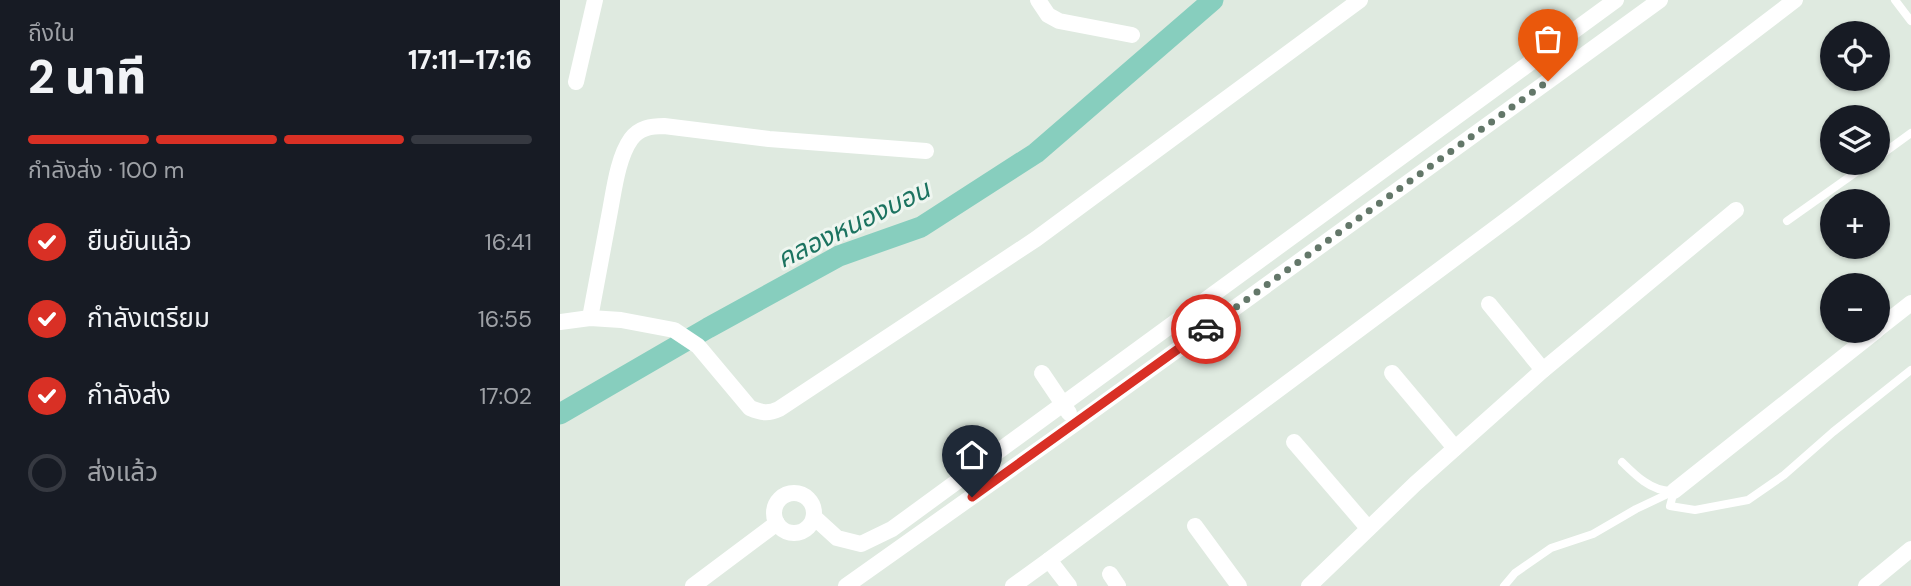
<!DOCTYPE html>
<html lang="th">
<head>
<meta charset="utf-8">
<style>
	:root { --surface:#171b24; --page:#242831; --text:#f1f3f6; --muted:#9ea1a6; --line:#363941; --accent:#d93025 }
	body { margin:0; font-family:"DM Sans","Noto Sans Thai",sans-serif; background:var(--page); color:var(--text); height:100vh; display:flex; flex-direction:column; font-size:26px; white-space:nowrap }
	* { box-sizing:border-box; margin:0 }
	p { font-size:23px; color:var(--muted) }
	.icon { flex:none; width:38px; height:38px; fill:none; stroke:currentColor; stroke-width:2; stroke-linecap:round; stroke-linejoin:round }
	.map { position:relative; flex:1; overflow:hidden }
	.side { display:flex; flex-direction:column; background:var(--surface); width:560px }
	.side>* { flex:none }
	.tools { position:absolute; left:1260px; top:21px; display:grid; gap:14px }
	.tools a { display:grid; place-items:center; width:70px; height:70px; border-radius:50%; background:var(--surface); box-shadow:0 2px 5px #0004; font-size:35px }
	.pin { position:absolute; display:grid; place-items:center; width:60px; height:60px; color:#fff; margin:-72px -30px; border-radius:50% 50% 50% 0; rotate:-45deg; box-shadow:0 0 7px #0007 }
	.pin .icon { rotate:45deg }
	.courier { position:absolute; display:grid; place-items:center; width:70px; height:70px; margin:-35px; border:5px solid #d93025; border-radius:50%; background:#fff; color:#222; box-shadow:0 2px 9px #0007 }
	.overview em { font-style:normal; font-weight:800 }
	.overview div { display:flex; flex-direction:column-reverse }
	.overview { display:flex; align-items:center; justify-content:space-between; height:119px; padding:0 28px }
	h1 { font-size:46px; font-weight:800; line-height:52px }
	.bar { display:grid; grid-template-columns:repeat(4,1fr); gap:10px 7px; align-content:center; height:84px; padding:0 28px }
	.bar i { height:9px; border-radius:5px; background:var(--line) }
	.bar .current { background:var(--accent) }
	.bar p { grid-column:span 4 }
	ol { padding:0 28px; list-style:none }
	li { display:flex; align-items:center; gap:21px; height:77px }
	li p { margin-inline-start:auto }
	li .icon { padding:7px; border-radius:50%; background:var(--accent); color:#fff; stroke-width:4 }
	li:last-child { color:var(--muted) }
	li i { width:38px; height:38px; border:4px solid var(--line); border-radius:50% }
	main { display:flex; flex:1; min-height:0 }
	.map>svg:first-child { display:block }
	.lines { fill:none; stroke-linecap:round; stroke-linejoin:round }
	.canal { stroke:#87cebe; stroke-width:21 }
	.service { stroke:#fff; stroke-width:8 }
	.minor { stroke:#fff; stroke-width:16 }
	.done { stroke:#637769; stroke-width:7; stroke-dasharray:0 12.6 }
	.route { stroke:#d93025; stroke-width:9 }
	.labels { text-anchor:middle; stroke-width:6; stroke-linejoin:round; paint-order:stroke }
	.water-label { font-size:26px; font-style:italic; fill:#1c7360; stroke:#eff6f0 }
</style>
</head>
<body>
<main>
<section class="side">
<div class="overview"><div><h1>2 นาที</h1><p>ถึงใน</p></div><em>17:11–17:16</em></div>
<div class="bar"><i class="current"></i><i class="current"></i><i class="current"></i><i></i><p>กำลังส่ง · 100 m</p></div>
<ol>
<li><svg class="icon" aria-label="check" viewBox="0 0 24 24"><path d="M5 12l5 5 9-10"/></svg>ยืนยันแล้ว<p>16:41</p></li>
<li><svg class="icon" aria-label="check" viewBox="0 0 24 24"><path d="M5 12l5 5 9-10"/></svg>กำลังเตรียม<p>16:55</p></li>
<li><svg class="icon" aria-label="check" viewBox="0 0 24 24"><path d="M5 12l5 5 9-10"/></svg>กำลังส่ง<p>17:02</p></li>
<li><i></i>ส่งแล้ว</li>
</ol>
</section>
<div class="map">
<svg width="1351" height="586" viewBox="0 0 1351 586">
	<rect width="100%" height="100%" fill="#dfeae0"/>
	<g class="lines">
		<!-- canal -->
		<path class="canal" d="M 0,414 L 148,328 L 279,256 L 361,227 L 476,153 L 653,0"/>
		<!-- service -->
		<g class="service">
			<path d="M 1335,0 L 1351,21"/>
			<path d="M 1318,157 L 1351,133"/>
			<path d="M 1227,221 L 1309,163"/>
			<path d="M 1062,462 C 1075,475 1091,491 1111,491"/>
			<path d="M 1114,491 L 1110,506 L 1135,510 L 1188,500 L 1224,475 L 1273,432 L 1351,370"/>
			<path d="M 944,586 L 955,573 L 991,548 L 1033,534 L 1076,509 L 1114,491"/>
		</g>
		<!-- minor -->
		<g class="minor">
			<path d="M 478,0 L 488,15 L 499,21 L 572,35"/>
			<path d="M 16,82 L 35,0"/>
			<path d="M 929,304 L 983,370"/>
			<path d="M 30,318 C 37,282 43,247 50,211 C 54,190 58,157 71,139 C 79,128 91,126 104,126 L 209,139 L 366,151"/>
			<path d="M 0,322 L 30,318 L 61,320 L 114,330 L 138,346 L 190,408 C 202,413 208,414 219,409 L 476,239 L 800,0"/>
			<path d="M 1318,329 L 1351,303"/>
			<path d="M 482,373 L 509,413"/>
			<path d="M 832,373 L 895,448"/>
			<path d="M 734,442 L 808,528"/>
			<path d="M 1114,491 L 1316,331"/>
			<circle cx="234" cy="513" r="20"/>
			<path d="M 254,517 L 277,538 L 301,544 L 332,529 L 1056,0"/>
			<path d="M 635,526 L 679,586"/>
			<path d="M 489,560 L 953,215 L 1235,0"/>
			<path d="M 550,574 L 558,586"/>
			<path d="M 133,586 L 217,523"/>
			<path d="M 286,586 L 516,423 L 1100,0"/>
			<path d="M 453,586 L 489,560 L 509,586"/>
			<path d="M 749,586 L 855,484 L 983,370 L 1176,210"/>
			<path d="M 1306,586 L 1351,549"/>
		</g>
	</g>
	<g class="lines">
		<!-- done -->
		<path class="done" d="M 646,329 L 988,81"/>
		<!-- route -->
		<path class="route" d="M 412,497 L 646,329"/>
	</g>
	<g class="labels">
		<!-- water labels -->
		<g class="water-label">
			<text transform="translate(293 224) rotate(-26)" y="9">คลองหนองบอน</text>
		</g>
	</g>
</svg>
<div class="tools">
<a><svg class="icon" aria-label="locate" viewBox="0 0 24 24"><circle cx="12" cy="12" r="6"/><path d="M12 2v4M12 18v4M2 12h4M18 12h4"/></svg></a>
<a><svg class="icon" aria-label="layers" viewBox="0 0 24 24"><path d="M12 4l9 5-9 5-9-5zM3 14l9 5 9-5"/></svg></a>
<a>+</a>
<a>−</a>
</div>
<div class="pin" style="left:988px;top:81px;background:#ea580c"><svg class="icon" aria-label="bag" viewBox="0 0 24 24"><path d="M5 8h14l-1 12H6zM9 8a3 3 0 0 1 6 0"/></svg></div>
<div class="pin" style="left:412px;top:497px;background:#1f2937"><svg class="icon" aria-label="home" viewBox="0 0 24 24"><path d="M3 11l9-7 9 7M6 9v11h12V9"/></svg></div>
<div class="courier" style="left:646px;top:329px"><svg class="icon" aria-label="car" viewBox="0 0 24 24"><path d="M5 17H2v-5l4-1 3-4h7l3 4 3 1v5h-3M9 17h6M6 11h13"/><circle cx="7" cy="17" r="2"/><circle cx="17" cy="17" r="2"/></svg></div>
</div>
</main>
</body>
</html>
